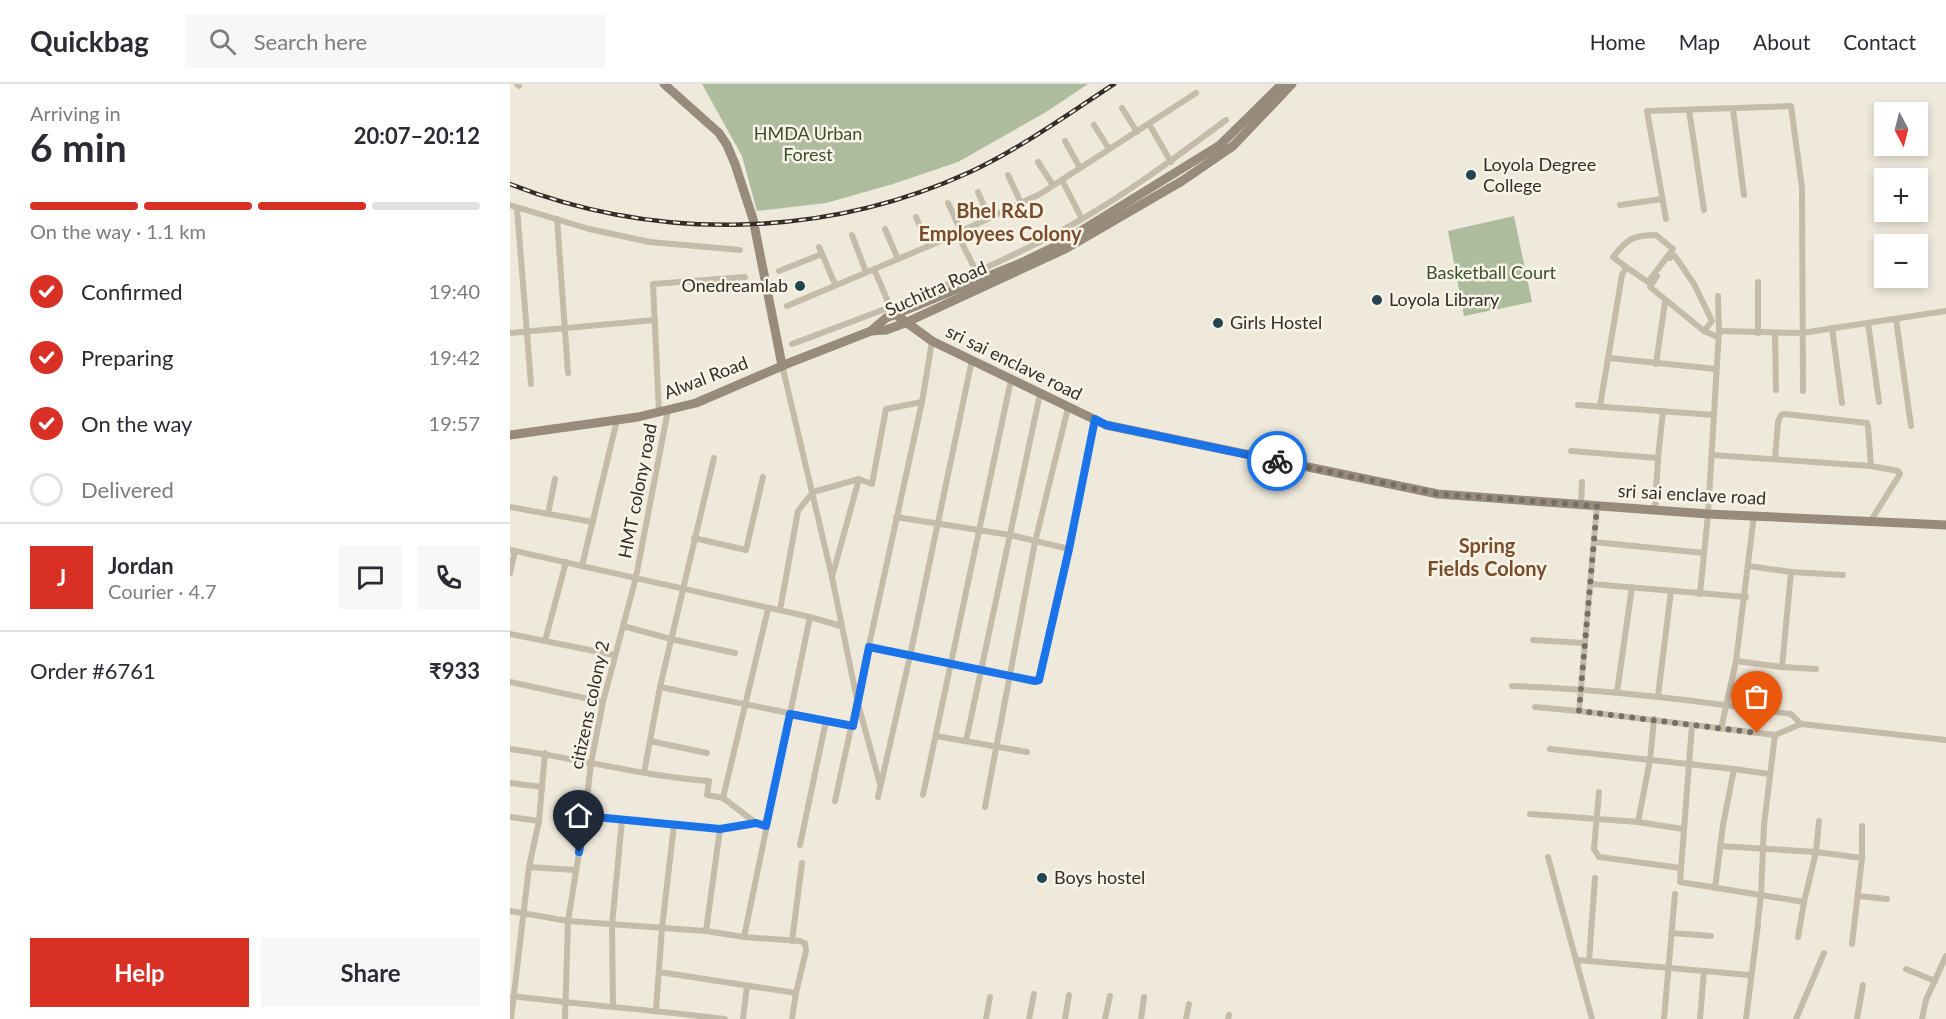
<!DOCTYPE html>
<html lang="en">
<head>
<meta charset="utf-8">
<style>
	:root { --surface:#fff; --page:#f7f7f7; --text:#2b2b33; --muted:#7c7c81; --line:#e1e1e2; --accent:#d93025 }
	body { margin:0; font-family:Lato,sans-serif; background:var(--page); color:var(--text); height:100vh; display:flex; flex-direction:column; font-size:22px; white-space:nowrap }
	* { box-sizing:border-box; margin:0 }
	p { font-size:20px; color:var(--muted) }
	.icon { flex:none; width:33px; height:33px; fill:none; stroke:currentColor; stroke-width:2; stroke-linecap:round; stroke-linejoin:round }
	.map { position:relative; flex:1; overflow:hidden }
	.details { display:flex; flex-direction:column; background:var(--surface); width:510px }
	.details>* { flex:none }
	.needle { width:39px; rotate:173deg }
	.buttons { position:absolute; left:1364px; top:18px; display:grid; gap:12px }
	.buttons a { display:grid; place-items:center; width:54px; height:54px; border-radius:0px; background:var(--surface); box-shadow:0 3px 9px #0003; font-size:30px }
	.pin { position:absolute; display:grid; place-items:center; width:51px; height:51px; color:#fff; margin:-62px -26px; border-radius:50% 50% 50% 0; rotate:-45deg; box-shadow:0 0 6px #0007 }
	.pin .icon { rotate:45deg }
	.courier { position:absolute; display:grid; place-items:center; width:60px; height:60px; margin:-30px; border:4px solid #1a73e8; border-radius:50%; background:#fff; color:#222; box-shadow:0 2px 8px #0007 }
	.summary em { font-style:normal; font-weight:700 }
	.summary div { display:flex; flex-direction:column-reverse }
	.summary { display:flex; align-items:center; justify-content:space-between; height:102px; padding:0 30px }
	h1 { font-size:39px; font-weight:700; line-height:45px }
	.bar { display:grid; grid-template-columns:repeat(4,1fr); gap:9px 6px; align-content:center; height:72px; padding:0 30px }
	.bar i { height:8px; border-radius:4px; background:var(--line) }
	.bar .current { background:var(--accent) }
	.bar p { grid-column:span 4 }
	.line { display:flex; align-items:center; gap:15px; padding:0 30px; border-top:2px solid var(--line) }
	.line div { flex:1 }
	.round { display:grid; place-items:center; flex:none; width:63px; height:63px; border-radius:0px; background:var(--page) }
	ol { padding:0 30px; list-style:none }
	li { display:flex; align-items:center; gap:18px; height:66px }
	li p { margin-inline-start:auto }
	li .icon { padding:6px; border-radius:50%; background:var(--accent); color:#fff; stroke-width:4 }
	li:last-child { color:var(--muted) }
	li i { width:33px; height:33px; border:3px solid var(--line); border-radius:50% }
	.action { display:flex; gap:12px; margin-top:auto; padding:12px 30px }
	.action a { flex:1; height:69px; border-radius:0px; background:var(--accent); color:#fff; font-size:24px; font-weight:700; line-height:69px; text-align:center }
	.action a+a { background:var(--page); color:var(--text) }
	header { display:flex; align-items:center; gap:36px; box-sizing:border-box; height:84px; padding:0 30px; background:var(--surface); border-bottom:2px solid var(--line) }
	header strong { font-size:28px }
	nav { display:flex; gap:33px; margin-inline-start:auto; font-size:21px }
	.search { width:420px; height:54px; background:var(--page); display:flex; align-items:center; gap:15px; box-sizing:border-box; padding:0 21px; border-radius:0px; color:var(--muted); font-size:22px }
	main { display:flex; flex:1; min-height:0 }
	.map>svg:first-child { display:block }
	.green { fill:#acbc9d }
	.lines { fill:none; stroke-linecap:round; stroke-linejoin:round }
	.street { stroke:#c5bba9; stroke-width:6 }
	.secondary { stroke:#998b7b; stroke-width:9 }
	.rail-casing { stroke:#332e28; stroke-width:4.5 }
	.rail { stroke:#f7f3e7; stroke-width:2; stroke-dasharray:7; stroke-linecap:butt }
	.done { stroke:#756f67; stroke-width:6; stroke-dasharray:0 10.8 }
	.route { stroke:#1a73e8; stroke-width:8 }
	.poi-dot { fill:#224450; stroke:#f7f3e7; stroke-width:2 }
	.labels { text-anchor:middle; stroke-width:5; stroke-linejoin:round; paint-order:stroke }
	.park-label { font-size:18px; fill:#3d4f2e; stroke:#f7f3e7 }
	.poi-label { font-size:18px; fill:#332e28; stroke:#f7f3e7; text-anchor:start }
	.street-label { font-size:18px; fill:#332e28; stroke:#f7f3e7 }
	.neighbourhood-label { font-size:20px; font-weight:bold; fill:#7a4c2a; stroke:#f7f3e7 }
</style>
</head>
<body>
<header>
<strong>Quickbag</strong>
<div class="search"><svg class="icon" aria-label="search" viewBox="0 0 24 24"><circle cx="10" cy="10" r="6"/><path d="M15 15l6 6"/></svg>Search here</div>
<nav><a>Home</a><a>Map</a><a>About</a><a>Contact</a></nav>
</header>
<main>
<section class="details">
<div class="summary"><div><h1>6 min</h1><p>Arriving in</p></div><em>20:07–20:12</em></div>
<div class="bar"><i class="current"></i><i class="current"></i><i class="current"></i><i></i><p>On the way · 1.1 km</p></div>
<ol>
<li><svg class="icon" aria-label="check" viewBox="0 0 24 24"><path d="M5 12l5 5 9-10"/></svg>Confirmed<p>19:40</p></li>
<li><svg class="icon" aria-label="check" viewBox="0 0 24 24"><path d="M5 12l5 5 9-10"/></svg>Preparing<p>19:42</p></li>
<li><svg class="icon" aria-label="check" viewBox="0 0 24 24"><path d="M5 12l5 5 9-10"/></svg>On the way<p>19:57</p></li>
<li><i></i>Delivered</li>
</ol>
<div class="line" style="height:108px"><b class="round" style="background:var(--accent);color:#fff">J</b><div><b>Jordan</b><p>Courier · 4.7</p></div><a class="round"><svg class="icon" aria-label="chat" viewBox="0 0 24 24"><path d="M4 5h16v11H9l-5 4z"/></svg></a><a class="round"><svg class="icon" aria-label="phone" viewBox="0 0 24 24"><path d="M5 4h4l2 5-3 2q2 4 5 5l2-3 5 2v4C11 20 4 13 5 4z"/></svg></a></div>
<div class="line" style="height:78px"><div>Order #6761</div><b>₹933</b></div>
<div class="action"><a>Help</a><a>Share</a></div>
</section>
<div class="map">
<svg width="1436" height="935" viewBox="0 0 1436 935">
	<rect width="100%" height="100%" fill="#efe9dc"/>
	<!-- green -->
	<g class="green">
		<path d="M 192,0 L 578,0 L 536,28 L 448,78 L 383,100 L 316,119 L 247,127 L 232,72 Z"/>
		<path d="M 1004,132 L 1022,218 L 954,232 L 938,147 Z"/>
	</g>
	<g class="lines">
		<!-- street -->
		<g class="street">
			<path d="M 7,0 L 9,2"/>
			<path d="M 612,24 L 627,48"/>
			<path d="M 1223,25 L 1234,111"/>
			<path d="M 1179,26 L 1194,126"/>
			<path d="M 639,40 L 661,78"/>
			<path d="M 584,41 L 599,65"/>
			<path d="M 555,57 L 570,84"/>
			<path d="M 528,78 L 543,101"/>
			<path d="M 498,91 L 511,119"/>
			<path d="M 552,96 L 572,135"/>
			<path d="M 468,108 L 479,134"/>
			<path d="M 438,119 L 451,147"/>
			<path d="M 0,121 L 79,145 L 140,158 L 230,166"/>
			<path d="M 1110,121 L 1152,115"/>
			<path d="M 7,124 L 21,300"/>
			<path d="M 406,133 L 419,162"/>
			<path d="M 47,135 L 58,289"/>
			<path d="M 1156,135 L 1137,27 L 1281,22 L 1292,104 L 1293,307"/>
			<path d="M 375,145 L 388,175"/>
			<path d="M 447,149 L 466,187"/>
			<path d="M 342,151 L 356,188"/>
			<path d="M 309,163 L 325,200"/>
			<path d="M 1160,174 L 1162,171 L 1165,172 L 1184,200 L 1202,237 L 1194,247"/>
			<path d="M 364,185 L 381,225"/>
			<path d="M 269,187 L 312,170"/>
			<path d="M 1147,192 L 1140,203 L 1194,247 L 1208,253"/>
			<path d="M 1248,198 L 1248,249"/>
			<path d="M 277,222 L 433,156 L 530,110 L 686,9"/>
			<path d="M 1386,235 L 1401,342"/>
			<path d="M 1358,239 L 1369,318"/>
			<path d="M 1322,244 L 1332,319"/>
			<path d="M 1209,247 L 1292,249 L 1436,227"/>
			<path d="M 0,249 L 145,236"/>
			<path d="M 1265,249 L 1266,306"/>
			<path d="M 282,260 C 375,225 471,191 558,143 C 614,112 665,74 716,36"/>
			<path d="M 1099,274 L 1206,285"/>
			<path d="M 1146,280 L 1155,218"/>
			<path d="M 272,281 L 322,493 L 347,616 L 370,700"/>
			<path d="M 1068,321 L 1204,331"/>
			<path d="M 1090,322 L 1112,191 L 1116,183 L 1138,198 L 1163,165 L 1146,151 C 1123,151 1117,155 1103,173 L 1116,183"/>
			<path d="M 149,329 L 143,200 L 235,193"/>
			<path d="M 1061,367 L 1148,374"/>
			<path d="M 1202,371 L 1361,382 L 1388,387 L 1390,390 L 1360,438"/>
			<path d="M 1265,374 L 1268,338 L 1271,331 L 1274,330 L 1357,339 L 1358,342 L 1361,382"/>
			<path d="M 1071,421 L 1072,398"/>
			<path d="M 1087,422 L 1069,627 L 1265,651 L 1291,640 L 1436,656"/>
			<path d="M 0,423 L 83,438"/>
			<path d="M 1145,425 L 1148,374 L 1153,327"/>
			<path d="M 38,430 L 45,395"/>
			<path d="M 386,433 L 500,451 L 559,465"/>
			<path d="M 184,454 L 236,466 L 253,393"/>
			<path d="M 1084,458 L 1194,469"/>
			<path d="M 0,466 L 300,533 L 331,542"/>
			<path d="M 72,482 L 107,336"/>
			<path d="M 1239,482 L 1281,488 L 1333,491"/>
			<path d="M 0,489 L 5,467"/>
			<path d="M 322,493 L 349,395"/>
			<path d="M 1081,500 L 1236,513"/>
			<path d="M 1190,510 L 1198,430 L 1209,247 L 1208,212"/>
			<path d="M 270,526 L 288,427 L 303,408 L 349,395 L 362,400 L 376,325 L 412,318"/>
			<path d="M 113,542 L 161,555 L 225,569"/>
			<path d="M 0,550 L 104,571"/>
			<path d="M 1023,556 L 1074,559"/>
			<path d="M 35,557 L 56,478"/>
			<path d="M 359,563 L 525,597 L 529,595 L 559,465 L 584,335"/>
			<path d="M 1226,577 L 1272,583 L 1281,488"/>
			<path d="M 1272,583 L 1306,585"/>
			<path d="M 0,598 L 93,618"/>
			<path d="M 1002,602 C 1096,605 1188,617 1281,630 L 1291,640"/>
			<path d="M 150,603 L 343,642"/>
			<path d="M 1107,608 L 1122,503"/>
			<path d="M 1148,612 L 1161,507"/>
			<path d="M 1025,623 L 1069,627"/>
			<path d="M 1182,641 L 1170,798 L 1294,818 L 1306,768 L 1309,737"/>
			<path d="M 1211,645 L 1226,577 L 1244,431"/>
			<path d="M 426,652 L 517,668"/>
			<path d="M 140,657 L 197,669"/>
			<path d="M 456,657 L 530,310"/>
			<path d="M 0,665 C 66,674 132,692 199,697 L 197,711 L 213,714 L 246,739 L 256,742"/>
			<path d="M 1040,665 L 1224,685 L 1259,690"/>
			<path d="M 134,689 L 150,603 L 204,374"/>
			<path d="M 0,699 L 32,703"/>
			<path d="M 1089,708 L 1084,765 L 1089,773 L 1171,784"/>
			<path d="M 413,711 L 501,296"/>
			<path d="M 368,713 L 400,572 L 462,276"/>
			<path d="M 213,714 L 258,525"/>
			<path d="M 325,717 L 412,318 L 422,257"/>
			<path d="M 475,723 L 525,458 L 558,324"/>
			<path d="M 1020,730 L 1128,738 L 1173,745"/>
			<path d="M 75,732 L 210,745 L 246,739"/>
			<path d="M 0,733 L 29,737"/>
			<path d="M 1128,738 L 1140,676 L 1144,635"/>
			<path d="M 290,761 L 316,637"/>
			<path d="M 1210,762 L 1306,768 L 1352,774"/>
			<path d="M 1038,773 L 1082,935"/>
			<path d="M 19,783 L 65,786"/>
			<path d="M 1205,804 L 1213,741 L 1224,685"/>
			<path d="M 1348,812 L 1377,815"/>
			<path d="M 0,827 L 58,837 L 196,847 L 234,853 L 290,857 L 295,859 L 296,867 L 286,909 L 282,935"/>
			<path d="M 1248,837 L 1251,811 L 1254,741 L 1265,651"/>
			<path d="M 196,847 L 210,745"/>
			<path d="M 1161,849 L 1201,852"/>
			<path d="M 234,853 L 300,533"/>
			<path d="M 1288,853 L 1294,818"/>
			<path d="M 282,857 L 292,779"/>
			<path d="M 1342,860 L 1352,774 L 1352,742"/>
			<path d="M 1067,876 L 1240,891"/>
			<path d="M 1079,877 L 1085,794"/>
			<path d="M 1396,885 L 1425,897"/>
			<path d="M 149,888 L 286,909"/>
			<path d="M 3,912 C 73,921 144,926 215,935"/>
			<path d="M 103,922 L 102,841 L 112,736"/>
			<path d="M 146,926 L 152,844 L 164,741"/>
			<path d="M 1,935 L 19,783 L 29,737 L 35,669"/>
			<path d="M 55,935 L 58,837 L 75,732 L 81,679 L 93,618 L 126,493 L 158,326"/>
			<path d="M 233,935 L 237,902"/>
			<path d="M 476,935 L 480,913"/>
			<path d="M 519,935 L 524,910"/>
			<path d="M 555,935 L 559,911"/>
			<path d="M 595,935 L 600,912"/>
			<path d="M 631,935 L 634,913"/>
			<path d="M 676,935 L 679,920"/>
			<path d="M 718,935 L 719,931"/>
			<path d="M 1154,935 L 1165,810"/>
			<path d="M 1190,935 L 1194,887"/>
			<path d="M 1236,935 L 1248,840"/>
			<path d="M 1286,935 L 1314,869"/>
			<path d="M 1347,935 L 1353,901"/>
			<path d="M 1412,935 L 1416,916 L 1436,872"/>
		</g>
		<!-- secondary -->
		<g class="secondary">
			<path d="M 154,0 L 209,49 L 217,61 L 225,80 L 243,135 L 272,281"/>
			<path d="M 385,230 L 422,257 L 596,341 L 928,410 L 1198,430 L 1436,441"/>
			<path d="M 361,247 L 376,234 L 513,178 L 548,161 L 710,61 L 772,0"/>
			<path d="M 0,351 L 128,333 L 186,319 L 279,279 L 361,247 L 376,246 L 395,239 L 555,165 L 672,97 L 723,62 L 782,0"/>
		</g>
		<!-- rail casing -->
		<g class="rail-casing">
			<path id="rail" d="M 0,100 C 148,158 316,154 460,88 C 511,64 557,31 604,0"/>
		</g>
		<!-- rail -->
		<use href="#rail" class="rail"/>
	</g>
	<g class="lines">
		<!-- done -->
		<path class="done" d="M 767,377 L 928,410 L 1087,422 L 1069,627 L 1247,649"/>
		<!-- route -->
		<path class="route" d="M 69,768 L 75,732 L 210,745 L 246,739 L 256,742 L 280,630 L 343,642 L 359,563 L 525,597 L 529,596 L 559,465 L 585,335 L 596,341 L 767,377"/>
	</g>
	<!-- markers -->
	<g class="poi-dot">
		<circle cx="961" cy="91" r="6"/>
		<circle cx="290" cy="202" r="6"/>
		<circle cx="867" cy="216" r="6"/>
		<circle cx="708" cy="239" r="6"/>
		<circle cx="532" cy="794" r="6"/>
	</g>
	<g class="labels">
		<!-- park labels -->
		<g class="park-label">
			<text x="298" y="56">HMDA Urban<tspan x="298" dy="21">Forest</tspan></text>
			<text x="981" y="195">Basketball Court</text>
		</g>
		<!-- poi labels -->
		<g class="poi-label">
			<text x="973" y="87">Loyola Degree<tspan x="973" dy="21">College</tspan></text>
			<text x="278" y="208" text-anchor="end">Onedreamlab</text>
			<text x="879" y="222">Loyola Library</text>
			<text x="720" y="245">Girls Hostel</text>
			<text x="544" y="800">Boys hostel</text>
		</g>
		<!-- street labels -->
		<g class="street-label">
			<text transform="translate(426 205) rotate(-24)" y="6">Suchitra Road</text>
			<text transform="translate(504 279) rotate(26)" y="6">sri sai enclave road</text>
			<text transform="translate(196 294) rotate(-21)" y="6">Alwal Road</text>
			<text transform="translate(128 407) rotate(-79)" y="6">HMT colony road</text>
			<text transform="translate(1182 411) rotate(3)" y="6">sri sai enclave road</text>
			<text transform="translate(80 621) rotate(-78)" y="6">citizens colony 2</text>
		</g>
		<!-- neighbourhood labels -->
		<g class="neighbourhood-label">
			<text x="490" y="134">Bhel R&amp;D<tspan x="490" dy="23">Employees Colony</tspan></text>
			<text x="977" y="469">Spring<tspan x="977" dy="23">Fields Colony</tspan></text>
		</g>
	</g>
</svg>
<div class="buttons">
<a><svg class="needle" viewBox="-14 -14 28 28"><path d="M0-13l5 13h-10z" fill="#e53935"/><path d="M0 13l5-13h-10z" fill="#7c7c81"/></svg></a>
<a>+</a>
<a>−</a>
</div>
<div class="pin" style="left:1247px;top:649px;background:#ea580c"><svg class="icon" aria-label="bag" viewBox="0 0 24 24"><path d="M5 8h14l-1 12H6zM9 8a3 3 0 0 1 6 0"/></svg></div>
<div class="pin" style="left:69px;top:768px;background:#1f2937"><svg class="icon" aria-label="home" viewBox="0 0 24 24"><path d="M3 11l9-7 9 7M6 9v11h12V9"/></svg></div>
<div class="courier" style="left:767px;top:377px"><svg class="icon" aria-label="bike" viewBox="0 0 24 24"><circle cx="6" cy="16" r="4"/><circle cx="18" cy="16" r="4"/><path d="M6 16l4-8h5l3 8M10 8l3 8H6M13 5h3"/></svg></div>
</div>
</main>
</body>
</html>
